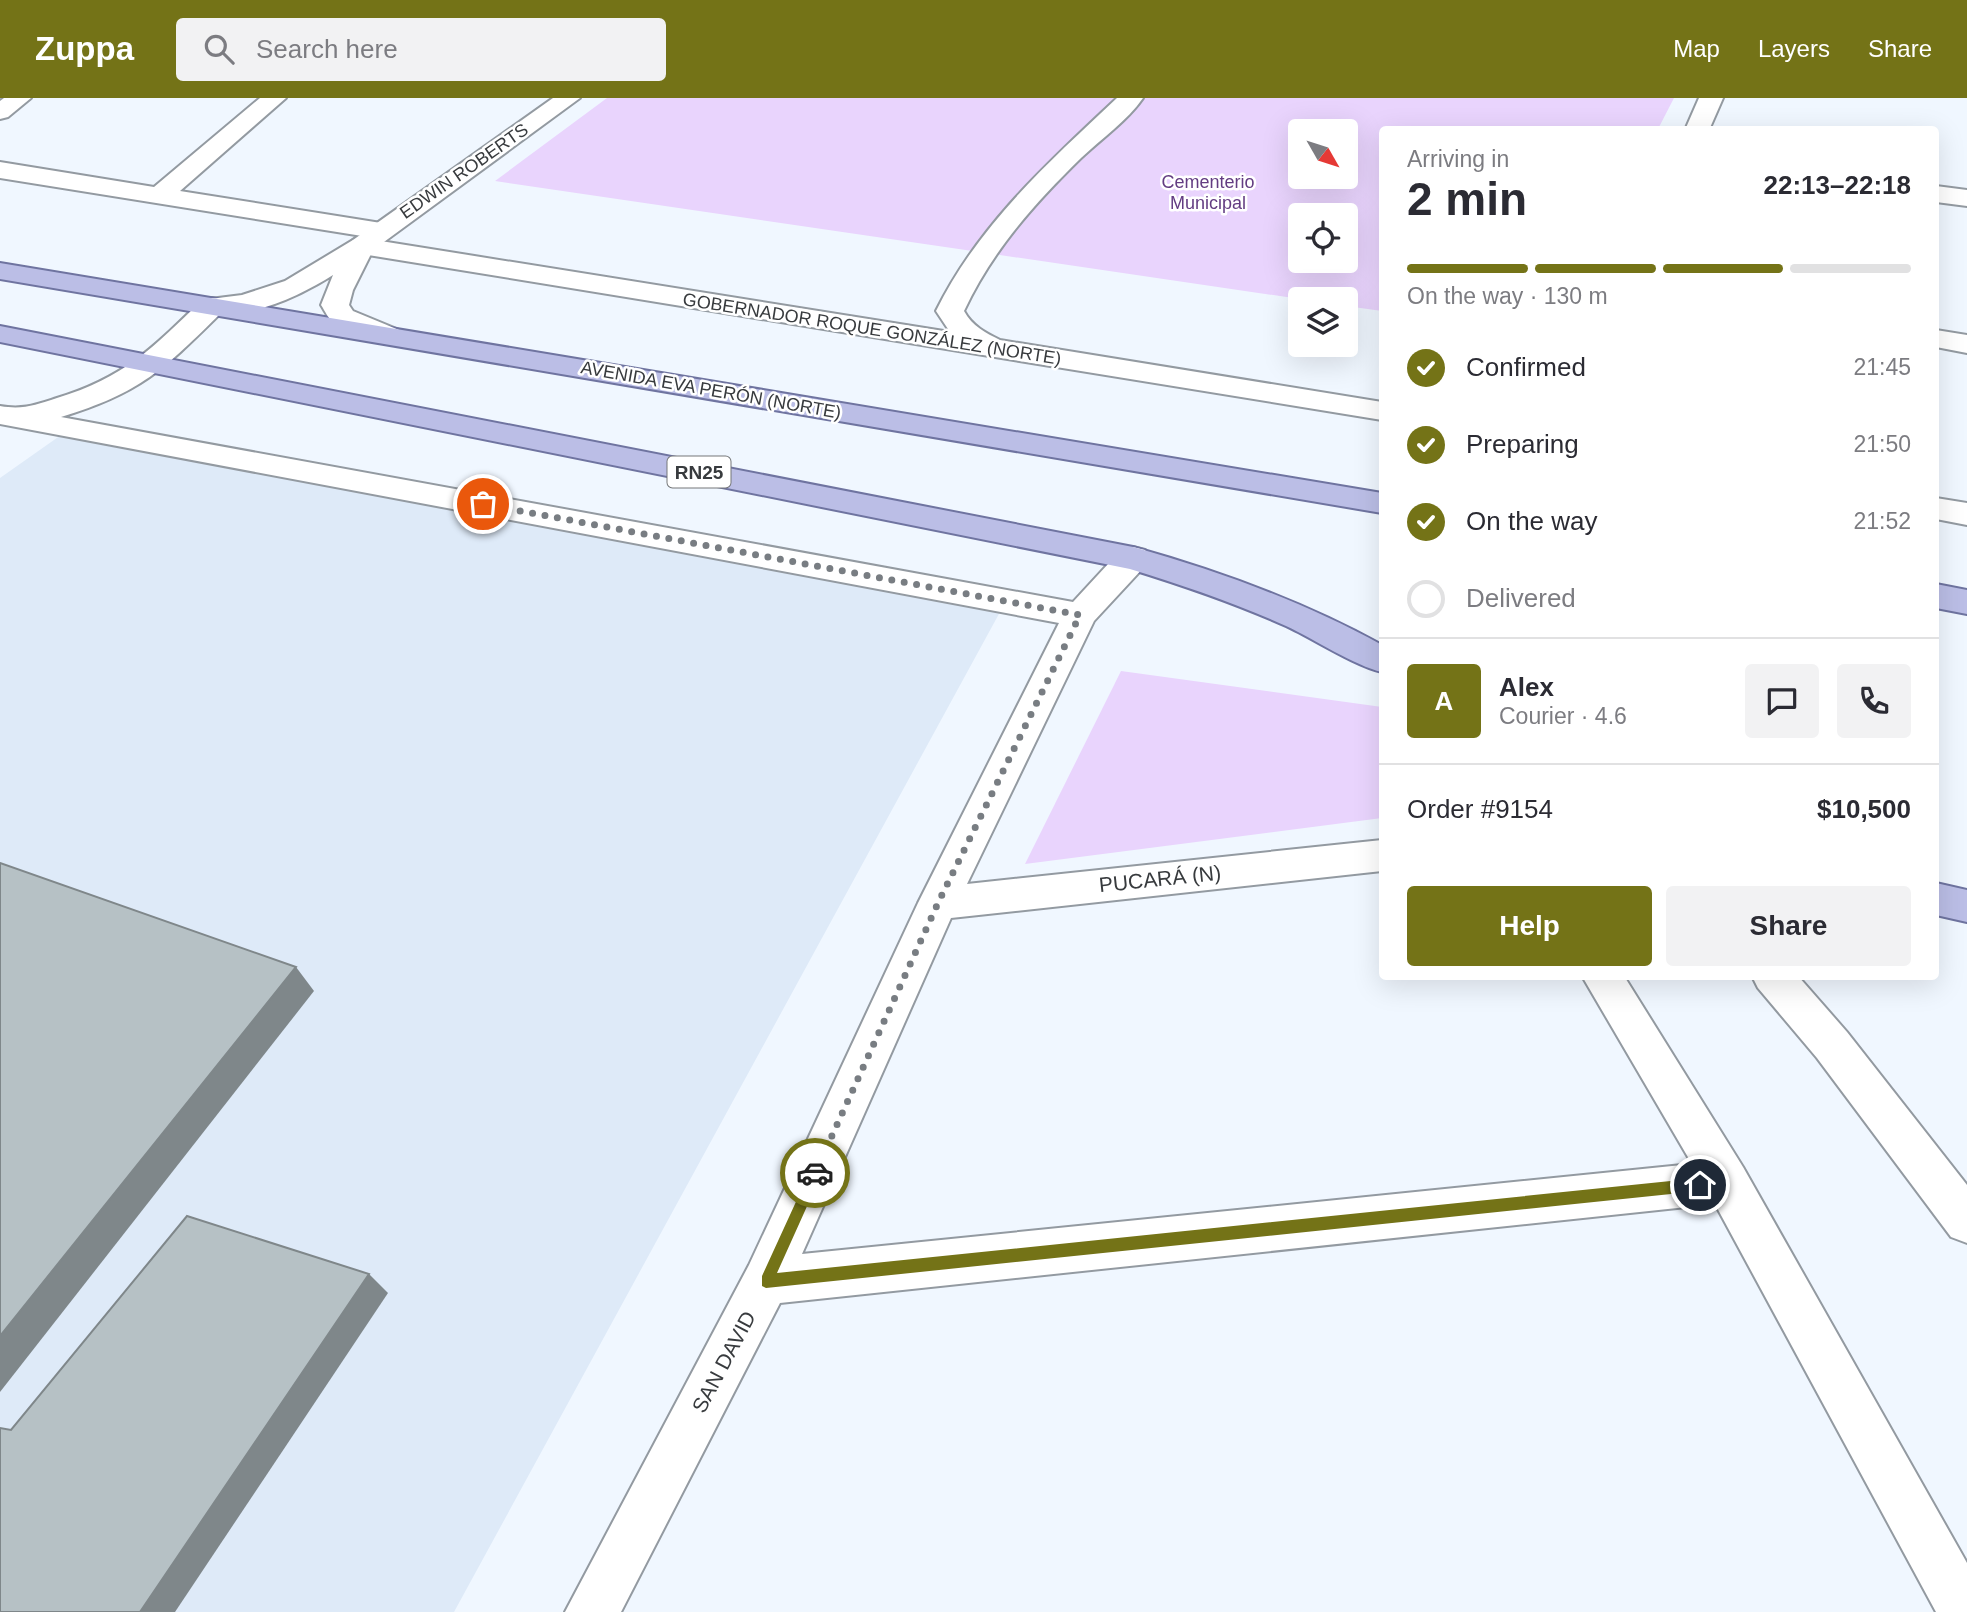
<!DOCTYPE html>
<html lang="en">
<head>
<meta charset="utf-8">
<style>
	:root { --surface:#fff; --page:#f2f2f3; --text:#2b2b33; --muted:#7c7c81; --line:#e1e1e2; --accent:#747317 }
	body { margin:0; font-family:Arial,sans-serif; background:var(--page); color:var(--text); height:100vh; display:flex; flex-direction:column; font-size:26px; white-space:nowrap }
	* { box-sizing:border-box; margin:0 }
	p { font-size:23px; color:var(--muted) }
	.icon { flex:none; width:38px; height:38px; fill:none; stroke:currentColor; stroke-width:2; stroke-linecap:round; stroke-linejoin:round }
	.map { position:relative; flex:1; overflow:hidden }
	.sheet { position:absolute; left:1379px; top:28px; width:560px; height:854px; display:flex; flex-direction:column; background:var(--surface); border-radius:7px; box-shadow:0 7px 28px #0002 }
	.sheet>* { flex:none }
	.needle { width:46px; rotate:129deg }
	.fabs { position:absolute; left:1288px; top:21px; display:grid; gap:14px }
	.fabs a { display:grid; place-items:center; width:70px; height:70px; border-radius:7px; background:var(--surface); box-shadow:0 7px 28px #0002; font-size:35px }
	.pin { position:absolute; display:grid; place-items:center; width:60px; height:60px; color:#fff; margin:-30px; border:4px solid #fff; border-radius:50%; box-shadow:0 2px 7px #0007 }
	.courier { position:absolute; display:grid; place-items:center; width:70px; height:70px; margin:-35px; border:5px solid #747317; border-radius:50%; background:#fff; color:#222; box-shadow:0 2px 9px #0007 }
	.overview em { font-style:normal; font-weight:700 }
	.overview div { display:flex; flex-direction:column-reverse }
	.overview { display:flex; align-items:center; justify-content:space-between; height:119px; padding:0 28px }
	h1 { font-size:46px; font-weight:700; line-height:52px }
	.bar { display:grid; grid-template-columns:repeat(4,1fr); gap:10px 7px; align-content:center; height:84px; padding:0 28px }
	.bar i { height:9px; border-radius:5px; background:var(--line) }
	.bar .current { background:var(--accent) }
	.bar p { grid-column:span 4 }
	.line { display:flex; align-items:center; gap:18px; padding:0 28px; border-top:2px solid var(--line) }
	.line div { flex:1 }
	.round { display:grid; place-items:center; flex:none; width:74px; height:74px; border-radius:7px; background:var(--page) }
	ol { padding:0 28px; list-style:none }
	li { display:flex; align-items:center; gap:21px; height:77px }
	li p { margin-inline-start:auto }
	li .icon { padding:7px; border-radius:50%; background:var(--accent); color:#fff; stroke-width:4 }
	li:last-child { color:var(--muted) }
	li i { width:38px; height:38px; border:4px solid var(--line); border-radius:50% }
	.primary-button { display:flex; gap:14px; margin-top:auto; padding:14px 28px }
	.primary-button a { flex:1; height:80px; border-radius:7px; background:var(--accent); color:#fff; font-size:28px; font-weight:700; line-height:80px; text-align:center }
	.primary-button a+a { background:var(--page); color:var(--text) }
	header { display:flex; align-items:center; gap:42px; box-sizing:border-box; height:98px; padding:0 35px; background:var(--accent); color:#fff }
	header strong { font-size:33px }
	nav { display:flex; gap:38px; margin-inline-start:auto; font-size:24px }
	.search { width:490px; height:63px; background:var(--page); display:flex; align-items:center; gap:18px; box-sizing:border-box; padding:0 24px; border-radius:7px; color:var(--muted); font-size:26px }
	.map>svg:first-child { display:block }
	.built { fill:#deeaf8 }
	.green { fill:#e9d4fd; fill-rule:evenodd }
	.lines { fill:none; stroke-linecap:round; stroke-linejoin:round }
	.street-casing { stroke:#939aa1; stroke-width:4 }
	.secondary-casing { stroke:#939aa1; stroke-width:4 }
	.primary-casing { stroke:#6f74a0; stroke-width:4 }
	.street { fill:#fff; fill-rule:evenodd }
	.secondary { fill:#fff; fill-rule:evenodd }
	.primary { fill:#bbbee6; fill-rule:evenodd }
	.shaded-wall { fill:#7f878a }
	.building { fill:#b6c1c5; stroke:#7f878a; stroke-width:2 }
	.route { fill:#747317 }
	.done { stroke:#787d82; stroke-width:7; stroke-dasharray:0 12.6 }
	.labels { text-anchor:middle; stroke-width:5; stroke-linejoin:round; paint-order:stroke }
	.far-street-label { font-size:18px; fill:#383b3e; stroke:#fff }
	.far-park-label { font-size:18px; fill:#633c82; stroke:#fff }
	.shield { fill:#fff; stroke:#747678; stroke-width:2 }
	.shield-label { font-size:19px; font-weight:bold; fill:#383b3e }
	.street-label { font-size:21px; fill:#383b3e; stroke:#fff }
</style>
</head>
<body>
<header>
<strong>Zuppa</strong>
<div class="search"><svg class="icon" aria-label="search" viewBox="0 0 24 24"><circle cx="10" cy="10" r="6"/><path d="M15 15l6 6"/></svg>Search here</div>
<nav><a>Map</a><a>Layers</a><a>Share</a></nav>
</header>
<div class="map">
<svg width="1967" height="1514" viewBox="0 0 1967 1514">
	<rect width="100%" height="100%" fill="#f0f7ff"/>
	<!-- built -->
	<path class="built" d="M 71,330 L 1006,503 L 454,1514 L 0,1514 L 0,380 Z"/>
	<!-- green -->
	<g class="green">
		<path d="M 607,0 L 1674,0 L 1658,31 L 1382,32 L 1382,213 L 1346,208 L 1346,201 L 1300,201 L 495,83 ZM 1300,33 L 1346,33 L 1346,79 L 1300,79 ZM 1300,117 L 1346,117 L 1346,163 L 1300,163 Z"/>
		<path d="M 1121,573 L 1382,609 L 1382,720 L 1025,766 Z"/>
	</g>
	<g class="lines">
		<!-- street casing -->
		<g class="street-casing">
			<g id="street">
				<path d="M 4,0 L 31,0 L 8,19 L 0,21 L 0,3 Z"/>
				<path d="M 260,0 L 286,0 L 180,93 L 381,125 L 390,127 L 394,133 L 390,139 L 381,141 L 0,80 L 0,64 L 154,89 Z"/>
				<path d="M 1117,0 L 1143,0 C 1127,23 1101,41 1081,60 C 1034,106 992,153 964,213 C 972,228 986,235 1000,242 L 1382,304 L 1382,322 L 362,156 L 353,154 L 349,148 L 353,142 L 362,140 L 950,234 L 936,213 C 979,126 1048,65 1117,0 Z"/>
				<path d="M 1699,0 L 1723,0 L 1709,32 L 1685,32 Z"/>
				<path d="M 1936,88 L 1967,92 L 1967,108 L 1936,104 Z"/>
				<path d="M 212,200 L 222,202 L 226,208 L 222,214 C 164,271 141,295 61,319 L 1073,504 L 1121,452 L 1133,449 L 1145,452 L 1149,460 L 1145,468 L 1094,523 L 967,786 L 1382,742 L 1382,773 L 951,820 L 802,1156 L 1692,1066 L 1582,878 L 1624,878 L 1743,1069 L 1967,1465 L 1967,1514 L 1936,1514 L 1715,1106 L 780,1205 L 621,1514 L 565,1514 L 749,1167 L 918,805 L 1059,525 L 0,326 L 0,308 C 23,312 35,307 57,300 C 124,280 154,249 202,202 Z"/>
				<path d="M 1936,232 L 1967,237 L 1967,255 L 1936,249 Z"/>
				<path d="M 1936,400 L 1967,405 L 1967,427 L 1936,421 Z"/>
			</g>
		</g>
		<!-- secondary casing -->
		<g class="secondary-casing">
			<g id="secondary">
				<path d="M 553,0 L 580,0 L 373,152 L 353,192 L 349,207 L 353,213 L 399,232 L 403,238 L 399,244 C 383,248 348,235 334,225 C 329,222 325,213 321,207 L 333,177 C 298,199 245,224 202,214 L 198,208 L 202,202 L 242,197 L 285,183 L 353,142 Z"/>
				<path d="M 1752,878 L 1798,878 L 1847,934 L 1967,1087 L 1967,1145 L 1951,1139 L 1817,960 L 1758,890 Z"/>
			</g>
		</g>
		<!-- primary casing -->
		<g class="primary-casing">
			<g id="primary">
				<path d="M 0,165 L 1382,395 L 1382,415 L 0,181 Z"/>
				<path d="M 0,228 L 1133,449 C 1219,473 1304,504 1382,547 L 1382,574 C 1355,568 1314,541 1286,528 C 1235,505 1182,487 1130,471 L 0,244 Z"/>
				<path d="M 1936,486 L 1967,492 L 1967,516 L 1936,510 Z"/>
				<path d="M 1936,785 L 1967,792 L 1967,824 L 1936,817 Z"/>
			</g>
		</g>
		<!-- street -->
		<use href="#street" class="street"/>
		<!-- secondary -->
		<use href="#secondary" class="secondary"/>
		<!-- primary -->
		<use href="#primary" class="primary"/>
	</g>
	<!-- shaded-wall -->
	<g class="shaded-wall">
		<path d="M 296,869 L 314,893 L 0,1294 L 0,1238 Z"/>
		<path d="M 369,1176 L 388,1195 L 175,1514 L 140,1514 Z"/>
	</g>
	<!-- building -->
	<g class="building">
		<path d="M 0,765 L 296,869 L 0,1238 Z"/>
		<path d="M 187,1118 L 369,1176 L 140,1514 L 0,1514 L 0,1330 L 11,1332 Z"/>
	</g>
	<!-- route -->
	<path class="route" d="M 815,1069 L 822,1075 L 777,1175 L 1700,1080 L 1706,1087 L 1700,1093 L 766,1190 L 762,1188 L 762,1178 L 811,1071 Z"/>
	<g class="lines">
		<!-- done -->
		<path class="done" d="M 483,406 L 1080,517 L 938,805 L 815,1075"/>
	</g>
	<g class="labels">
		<!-- far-street labels -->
		<g class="far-street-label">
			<text transform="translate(464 73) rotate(-35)" y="6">EDWIN ROBERTS</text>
			<text transform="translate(872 231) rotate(9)" y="6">GOBERNADOR ROQUE GONZÁLEZ (NORTE)</text>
			<text transform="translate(711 292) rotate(10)" y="6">AVENIDA EVA PERÓN (NORTE)</text>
		</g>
		<!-- far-park labels -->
		<g class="far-park-label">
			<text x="1208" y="90">Cementerio<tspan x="1208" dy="21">Municipal</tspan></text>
		</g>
		<!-- shield labels -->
		<rect class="shield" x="667.5" y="358.5" width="63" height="31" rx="5"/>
		<g class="shield-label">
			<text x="699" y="381">RN25</text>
		</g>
		<!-- street labels -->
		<g class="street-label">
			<text transform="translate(1160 781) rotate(-6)" y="7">PUCARÁ (N)</text>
			<text transform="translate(724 1264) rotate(-62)" y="7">SAN DAVID</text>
		</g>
	</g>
</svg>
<div class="fabs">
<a><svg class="needle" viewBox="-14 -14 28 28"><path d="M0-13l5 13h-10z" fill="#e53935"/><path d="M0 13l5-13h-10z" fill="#7c7c81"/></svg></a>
<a><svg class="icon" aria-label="locate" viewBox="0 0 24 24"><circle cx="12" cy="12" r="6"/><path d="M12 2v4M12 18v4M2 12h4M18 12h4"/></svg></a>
<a><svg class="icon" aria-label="layers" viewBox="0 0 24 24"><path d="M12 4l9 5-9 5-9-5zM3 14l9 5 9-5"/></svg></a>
</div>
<div class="pin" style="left:483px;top:406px;background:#ea580c"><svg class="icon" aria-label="bag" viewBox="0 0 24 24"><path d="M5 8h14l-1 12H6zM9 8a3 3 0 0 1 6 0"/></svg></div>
<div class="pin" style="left:1700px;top:1087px;background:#1f2937"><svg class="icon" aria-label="home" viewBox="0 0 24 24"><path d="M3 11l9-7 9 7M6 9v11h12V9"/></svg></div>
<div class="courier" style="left:815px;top:1075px"><svg class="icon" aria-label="car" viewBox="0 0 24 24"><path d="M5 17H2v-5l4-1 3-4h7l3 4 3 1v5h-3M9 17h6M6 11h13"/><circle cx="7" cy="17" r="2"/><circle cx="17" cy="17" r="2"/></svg></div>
<section class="sheet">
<div class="overview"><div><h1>2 min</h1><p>Arriving in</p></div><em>22:13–22:18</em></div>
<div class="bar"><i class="current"></i><i class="current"></i><i class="current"></i><i></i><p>On the way · 130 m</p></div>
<ol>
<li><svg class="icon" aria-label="check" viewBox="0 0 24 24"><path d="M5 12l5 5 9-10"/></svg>Confirmed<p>21:45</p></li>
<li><svg class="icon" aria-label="check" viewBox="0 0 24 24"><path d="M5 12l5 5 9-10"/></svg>Preparing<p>21:50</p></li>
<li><svg class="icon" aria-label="check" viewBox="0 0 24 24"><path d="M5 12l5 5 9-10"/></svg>On the way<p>21:52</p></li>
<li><i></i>Delivered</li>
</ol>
<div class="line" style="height:126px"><b class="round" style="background:var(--accent);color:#fff">A</b><div><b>Alex</b><p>Courier · 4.6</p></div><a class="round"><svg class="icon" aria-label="chat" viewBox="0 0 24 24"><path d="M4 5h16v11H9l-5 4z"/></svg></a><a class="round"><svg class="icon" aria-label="phone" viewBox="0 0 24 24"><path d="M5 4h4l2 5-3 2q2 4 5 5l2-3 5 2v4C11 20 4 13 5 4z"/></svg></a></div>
<div class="line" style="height:91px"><div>Order #9154</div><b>$10,500</b></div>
<div class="primary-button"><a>Help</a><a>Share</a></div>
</section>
</div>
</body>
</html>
